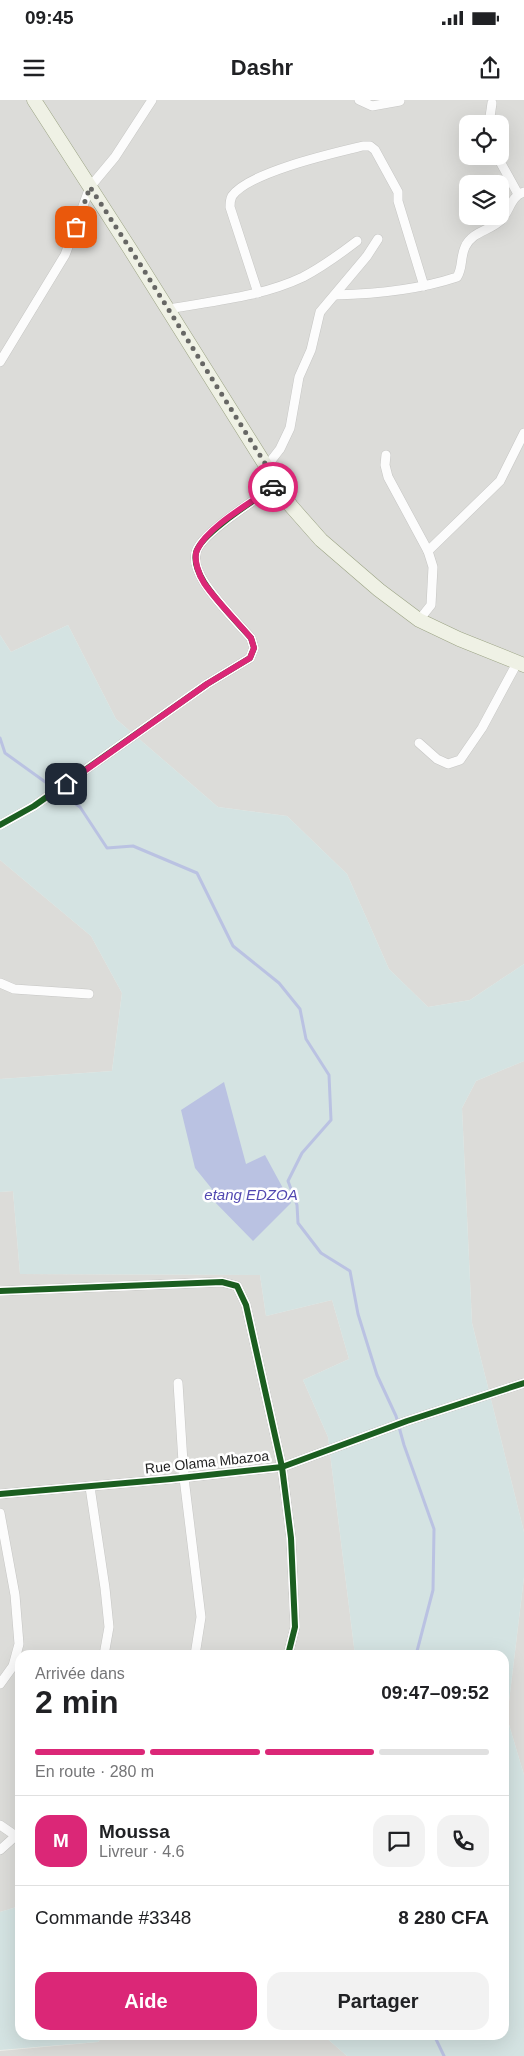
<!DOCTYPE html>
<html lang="fr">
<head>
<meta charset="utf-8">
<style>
	:root { --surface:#fff; --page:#f2f2f2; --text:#202124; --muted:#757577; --line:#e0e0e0; --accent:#db2777 }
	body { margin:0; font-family:Helvetica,sans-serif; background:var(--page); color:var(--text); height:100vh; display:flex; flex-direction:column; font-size:19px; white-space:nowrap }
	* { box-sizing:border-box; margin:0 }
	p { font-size:16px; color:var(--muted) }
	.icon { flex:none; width:28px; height:28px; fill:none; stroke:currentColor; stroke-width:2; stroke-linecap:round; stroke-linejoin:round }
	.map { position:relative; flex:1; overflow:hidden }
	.panel { position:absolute; left:15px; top:1550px; width:494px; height:390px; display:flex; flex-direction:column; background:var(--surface); border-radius:15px; box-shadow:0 5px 20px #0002 }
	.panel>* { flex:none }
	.fabs { position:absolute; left:459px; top:15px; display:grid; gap:10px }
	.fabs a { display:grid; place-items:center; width:50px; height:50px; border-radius:10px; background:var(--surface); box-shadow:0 5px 20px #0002; font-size:25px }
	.pin { position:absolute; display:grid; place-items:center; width:42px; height:42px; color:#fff; margin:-21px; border-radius:10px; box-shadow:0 2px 8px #0006 }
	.courier { position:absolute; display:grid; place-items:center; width:50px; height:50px; margin:-25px; border:4px solid #db2777; border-radius:50%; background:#fff; color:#222; box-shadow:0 1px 6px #0007 }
	.headline em { font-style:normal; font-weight:700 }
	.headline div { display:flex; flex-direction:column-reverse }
	.headline { display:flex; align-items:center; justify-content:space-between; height:85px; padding:0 20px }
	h1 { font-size:32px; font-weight:700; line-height:38px }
	.bar { display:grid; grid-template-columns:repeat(4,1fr); gap:8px 5px; align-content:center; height:60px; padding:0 20px }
	.bar i { height:6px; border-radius:4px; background:var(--line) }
	.bar .current { background:var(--accent) }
	.bar p { grid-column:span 4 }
	.line { display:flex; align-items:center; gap:12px; padding:0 20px; border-top:1px solid var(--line) }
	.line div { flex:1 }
	.round { display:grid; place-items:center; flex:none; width:52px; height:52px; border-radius:15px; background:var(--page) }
	.action { display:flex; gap:10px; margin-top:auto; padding:10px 20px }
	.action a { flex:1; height:58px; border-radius:15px; background:var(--accent); color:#fff; font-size:20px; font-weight:700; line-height:58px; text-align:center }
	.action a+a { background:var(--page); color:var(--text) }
	.status { display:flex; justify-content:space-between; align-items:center; height:35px; padding:0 25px; background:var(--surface); direction:ltr }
	.status svg { height:14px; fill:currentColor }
	header { display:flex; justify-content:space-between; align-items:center; height:65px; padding:0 20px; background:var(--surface); font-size:22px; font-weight:700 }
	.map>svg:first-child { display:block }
	.residential { fill:#dcdcd9; fill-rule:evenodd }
	.wetland { fill:#d4e3e2 }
	.water { fill:#bac2e2 }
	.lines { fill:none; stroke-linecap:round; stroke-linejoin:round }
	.stream { stroke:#bac2e2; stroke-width:3 }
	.minor-casing { stroke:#c6c6c4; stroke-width:10 }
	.primary-casing { stroke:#9ba384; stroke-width:15 }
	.minor { stroke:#fcfcfc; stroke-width:9 }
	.primary { stroke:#eff1e5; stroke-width:14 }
	.cycleway-casing { stroke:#fff; stroke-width:9 }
	.cycleway { stroke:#1b5e20; stroke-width:6 }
	.done { stroke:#676765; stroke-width:5; stroke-dasharray:0 9 }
	.route { stroke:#db2777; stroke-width:6 }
	.labels { text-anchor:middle; stroke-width:5; stroke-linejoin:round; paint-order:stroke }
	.street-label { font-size:14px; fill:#1f1f1f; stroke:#fff }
	.water-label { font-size:15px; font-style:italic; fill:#5248b1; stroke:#fff }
</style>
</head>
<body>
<div class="status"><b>09:45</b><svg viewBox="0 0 49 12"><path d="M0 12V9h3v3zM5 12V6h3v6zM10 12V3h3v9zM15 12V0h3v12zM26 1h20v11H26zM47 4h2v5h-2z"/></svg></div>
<header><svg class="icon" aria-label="menu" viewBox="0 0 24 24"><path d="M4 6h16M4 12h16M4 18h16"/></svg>Dashr<svg class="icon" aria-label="share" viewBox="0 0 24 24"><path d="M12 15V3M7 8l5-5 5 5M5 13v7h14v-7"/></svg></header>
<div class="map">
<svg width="524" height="1956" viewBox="0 0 524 1956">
	<rect width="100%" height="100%" fill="#ecede8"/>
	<!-- residential -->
	<g class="residential">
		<path d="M 0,0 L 524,0 L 524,864 L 470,900 L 428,907 L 389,869 L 347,774 L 287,716 L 218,707 L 116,619 L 68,525 L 11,552 L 0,535 ZM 468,24 L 500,24 L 500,56 L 468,56 ZM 468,84 L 500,84 L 500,116 L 468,116 Z"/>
		<path d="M 0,760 L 91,836 L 122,893 L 112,971 L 0,979 Z"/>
		<path d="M 524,961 L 524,1432 L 472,1223 L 462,1008 L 476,981 Z"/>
		<path d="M 13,1091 L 20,1174 L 260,1175 L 266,1216 L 332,1200 L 349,1259 L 303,1280 L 328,1337 L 355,1555 L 20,1555 L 20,1806 L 0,1812 L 0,1092 Z"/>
		<path d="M 524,1477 L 524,1675 L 507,1618 Z"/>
		<path d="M 104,1935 L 323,1935 L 347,1956 L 0,1956 L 0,1951 L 98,1942 Z"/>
	</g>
	<!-- wetland -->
	<g class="wetland">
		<path d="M 68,525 L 116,619 L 218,707 L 287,716 L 347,774 L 389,869 L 428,907 L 470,900 L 524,864 L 524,961 L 476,981 L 462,1008 L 472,1223 L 524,1432 L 524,1477 L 507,1618 L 524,1675 L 524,1956 L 347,1956 L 323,1935 L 504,1935 L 504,1555 L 355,1555 L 328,1337 L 303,1280 L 349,1259 L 332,1200 L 266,1216 L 260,1175 L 20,1174 L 13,1091 L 0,1092 L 0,979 L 112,971 L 122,893 L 91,836 L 0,760 L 0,535 L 11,552 Z"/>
		<path d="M 20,1806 L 20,1935 L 104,1935 L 98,1942 L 0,1950 L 0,1812 Z"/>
	</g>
	<!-- water -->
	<path class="water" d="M 224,982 L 246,1064 L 265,1055 L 291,1103 L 253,1141 L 209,1096 L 212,1089 L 195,1068 L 181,1010 Z"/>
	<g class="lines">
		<!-- stream -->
		<g class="stream">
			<path d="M 0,638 L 5,653 L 80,707 L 107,748 L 133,746 L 197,773 L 233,846 L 279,883 L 300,909 L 306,939 L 329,975 L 331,1020 L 302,1053 L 288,1081 L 297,1105 L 298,1123 L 321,1153 L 350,1171 L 358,1214 L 377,1275 L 396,1316 L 404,1345 L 434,1429 L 433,1490 L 416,1555"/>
			<path d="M 434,1935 L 444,1956"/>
		</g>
		<!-- minor casing -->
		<g class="minor-casing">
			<g id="minor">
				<path d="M 359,0 L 372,6 L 400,1"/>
				<path d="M 489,24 L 492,3"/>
				<path d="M 497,56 L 518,94"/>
				<path d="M 258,193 L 230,107 C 230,103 230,100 232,96 C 249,72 334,53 363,46 L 370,46 L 375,50 L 398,92 L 398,101 L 424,186"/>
				<path d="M 335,195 C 376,194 418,190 457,177 C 463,168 460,158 465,147 C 472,131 491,131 502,119 C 510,110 511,96 524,92"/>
				<path d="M 168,209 C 213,201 261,197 303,177 C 322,167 340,154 357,141"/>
				<path d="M 0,262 L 65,155 L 90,87 L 115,57 L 152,0"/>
				<path d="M 386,355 L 385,365 L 388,377 L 428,451 L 433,467 L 431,505 L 419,520"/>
				<path d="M 266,367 L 280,349 L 290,328 L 299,277 L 311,250 L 320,212 L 367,156 L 378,139"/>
				<path d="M 428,451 L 500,381 L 524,333"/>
				<path d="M 419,643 L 437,659 L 448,664 L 460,660 L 482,628 L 517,563"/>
				<path d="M 0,725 L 34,706 L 207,584 L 250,558 L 254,548 L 251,538 C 236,521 216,501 204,482 C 199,474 194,462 196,453 C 199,434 261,396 278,384"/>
				<path d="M 0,883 L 14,889 L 89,894"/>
				<path d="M 0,1191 L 222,1182 L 237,1186 L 246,1205 L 282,1367 L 291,1438 L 295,1527 L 288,1555"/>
				<path d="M 178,1283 L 184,1378 L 201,1517 L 195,1555"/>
				<path d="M 90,1387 L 105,1488 L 109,1527 L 104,1555"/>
				<path d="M 0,1394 L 171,1379 L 282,1367 L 407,1321 L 524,1283"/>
				<path d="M 0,1413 L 15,1495 L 19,1544 L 13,1566 L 0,1584"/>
				<path d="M 0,1725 L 16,1736"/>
				<path d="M 0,1750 L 20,1732"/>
			</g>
		</g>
		<!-- primary casing -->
		<g class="primary-casing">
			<path id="primary" d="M 34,0 L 130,149 L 291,406 L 321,440 L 379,490 L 419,520 L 459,539 L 524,565"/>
		</g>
		<!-- minor -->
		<use href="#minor" class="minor"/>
		<!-- primary -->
		<use href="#primary" class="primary"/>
		<!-- cycleway casing -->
		<g class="cycleway-casing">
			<g id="cycleway">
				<path d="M 0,725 L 34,706 L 207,584 L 250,558 L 254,548 L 251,538 C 236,521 216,501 204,482 C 199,474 194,462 196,453 C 199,434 261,396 278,384"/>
				<path d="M 0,1191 L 222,1182 L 237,1186 L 246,1205 L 282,1367 L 291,1438 L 295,1527 L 288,1555"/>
				<path d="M 0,1394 L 171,1379 L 282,1367 L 407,1321 L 524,1283"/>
			</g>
		</g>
		<!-- cycleway -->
		<use href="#cycleway" class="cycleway"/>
	</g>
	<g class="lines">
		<!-- done -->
		<path class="done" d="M 76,127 L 90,87 L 140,164 L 278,384 L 273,387"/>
		<!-- route -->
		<path class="route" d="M 66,684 L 207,584 L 250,558 L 254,548 L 251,538 C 236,520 217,502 204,483 C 199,475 193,459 197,450 C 208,426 251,403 273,387"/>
	</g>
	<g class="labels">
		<!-- street labels -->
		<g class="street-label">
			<text transform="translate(207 1362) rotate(-6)" y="5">Rue Olama Mbazoa</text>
		</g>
		<!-- water labels -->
		<g class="water-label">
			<text x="251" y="1100">etang EDZOA</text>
		</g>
	</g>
</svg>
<div class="fabs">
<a><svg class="icon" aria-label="locate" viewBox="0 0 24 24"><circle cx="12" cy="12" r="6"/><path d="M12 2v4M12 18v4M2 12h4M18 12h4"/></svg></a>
<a><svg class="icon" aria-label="layers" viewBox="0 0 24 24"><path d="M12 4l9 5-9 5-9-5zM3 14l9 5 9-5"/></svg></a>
</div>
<div class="pin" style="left:76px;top:127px;background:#ea580c"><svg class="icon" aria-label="bag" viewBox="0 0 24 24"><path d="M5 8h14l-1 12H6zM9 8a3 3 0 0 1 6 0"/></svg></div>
<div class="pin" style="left:66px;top:684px;background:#1f2937"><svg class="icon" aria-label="home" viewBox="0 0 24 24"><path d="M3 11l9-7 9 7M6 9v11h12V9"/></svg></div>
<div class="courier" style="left:273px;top:387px"><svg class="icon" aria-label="car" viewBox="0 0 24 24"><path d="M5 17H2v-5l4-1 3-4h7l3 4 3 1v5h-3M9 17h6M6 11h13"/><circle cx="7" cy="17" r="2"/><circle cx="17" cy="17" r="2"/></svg></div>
<section class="panel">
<div class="headline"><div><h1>2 min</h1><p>Arrivée dans</p></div><em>09:47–09:52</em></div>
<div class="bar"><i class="current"></i><i class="current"></i><i class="current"></i><i></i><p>En route · 280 m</p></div>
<div class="line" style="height:90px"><b class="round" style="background:var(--accent);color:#fff">M</b><div><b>Moussa</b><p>Livreur · 4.6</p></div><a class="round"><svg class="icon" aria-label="chat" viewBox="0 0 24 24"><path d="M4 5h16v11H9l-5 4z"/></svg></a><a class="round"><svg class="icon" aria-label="phone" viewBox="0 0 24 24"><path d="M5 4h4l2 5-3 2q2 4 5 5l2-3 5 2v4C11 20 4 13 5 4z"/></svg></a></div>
<div class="line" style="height:65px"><div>Commande #3348</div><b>8 280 CFA</b></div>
<div class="action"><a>Aide</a><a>Partager</a></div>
</section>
</div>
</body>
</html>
